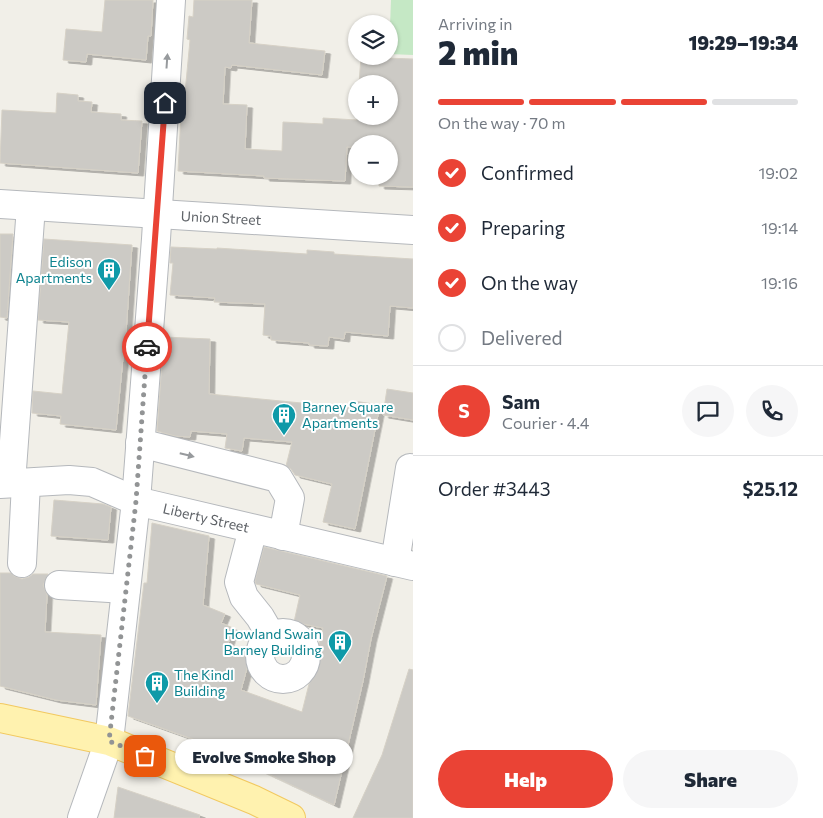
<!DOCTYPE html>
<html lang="en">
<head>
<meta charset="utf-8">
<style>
	:root { --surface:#fff; --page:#f6f6f7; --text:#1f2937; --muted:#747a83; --line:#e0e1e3; --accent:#ea4335 }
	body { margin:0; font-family:Commissioner,sans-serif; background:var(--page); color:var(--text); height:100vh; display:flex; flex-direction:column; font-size:19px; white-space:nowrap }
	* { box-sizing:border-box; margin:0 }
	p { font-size:16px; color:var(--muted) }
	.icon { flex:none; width:28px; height:28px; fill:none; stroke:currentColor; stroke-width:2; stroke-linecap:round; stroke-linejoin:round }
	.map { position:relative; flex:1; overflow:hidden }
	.panel { display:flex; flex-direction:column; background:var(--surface); width:410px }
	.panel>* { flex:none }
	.buttons { position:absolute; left:348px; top:15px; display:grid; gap:10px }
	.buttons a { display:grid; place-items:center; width:50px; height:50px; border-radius:50%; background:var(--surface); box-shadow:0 1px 4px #0004; font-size:25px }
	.pin { position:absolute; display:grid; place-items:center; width:42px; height:42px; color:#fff; margin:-21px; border-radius:10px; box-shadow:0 2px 8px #0006 }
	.courier { position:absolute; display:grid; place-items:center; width:50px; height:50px; margin:-25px; border:4px solid #ea4335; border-radius:50%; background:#fff; color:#222; box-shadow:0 1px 6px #0007 }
	.bubble { position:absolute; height:35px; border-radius:18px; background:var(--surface); box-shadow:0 1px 4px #0004; font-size:16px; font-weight:800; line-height:35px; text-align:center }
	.overview em { font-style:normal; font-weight:800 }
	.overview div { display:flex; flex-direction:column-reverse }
	.overview { display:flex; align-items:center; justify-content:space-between; height:85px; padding:0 25px }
	h1 { font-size:32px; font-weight:800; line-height:38px }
	.bar { display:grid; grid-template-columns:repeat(4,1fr); gap:8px 5px; align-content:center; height:60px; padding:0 25px }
	.bar i { height:6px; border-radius:4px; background:var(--line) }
	.bar .on { background:var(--accent) }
	.bar p { grid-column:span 4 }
	.line { display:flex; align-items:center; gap:12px; padding:0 25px; border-top:1px solid var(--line) }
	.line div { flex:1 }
	.round { display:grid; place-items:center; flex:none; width:52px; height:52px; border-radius:26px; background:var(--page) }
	ol { padding:0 25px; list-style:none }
	li { display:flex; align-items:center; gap:15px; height:55px }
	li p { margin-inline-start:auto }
	li .icon { padding:5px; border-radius:50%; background:var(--accent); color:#fff; stroke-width:4 }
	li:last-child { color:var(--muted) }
	li i { width:28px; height:28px; border:2px solid var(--line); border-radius:50% }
	.cta { display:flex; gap:10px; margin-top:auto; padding:10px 25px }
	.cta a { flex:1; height:58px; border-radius:30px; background:var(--accent); color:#fff; font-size:20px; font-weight:800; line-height:58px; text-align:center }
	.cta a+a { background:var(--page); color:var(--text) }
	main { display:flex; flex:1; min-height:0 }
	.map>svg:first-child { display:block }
	.green { fill:#c5e8c5 }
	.building { fill:#cccac5; stroke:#d6d1c6; filter:url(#shadow) }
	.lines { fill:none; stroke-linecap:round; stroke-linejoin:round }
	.minor-casing { stroke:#b5b8bc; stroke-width:30 }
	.major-casing { stroke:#f2c960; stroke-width:30 }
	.minor { stroke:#fff; stroke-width:28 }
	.major { stroke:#fff2af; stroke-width:28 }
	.oneway { fill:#979a9d }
	.done { stroke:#929495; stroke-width:5; stroke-dasharray:0 9 }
	.route { stroke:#ea4335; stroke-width:6 }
	.labels { text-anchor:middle; stroke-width:4; stroke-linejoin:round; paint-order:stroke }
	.street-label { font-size:14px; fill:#5f6368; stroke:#fff }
	.culture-label { font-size:14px; fill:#0d838f; stroke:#fff; text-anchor:end }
</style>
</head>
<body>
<main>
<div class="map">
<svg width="413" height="818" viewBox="0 0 413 818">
	<defs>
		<filter id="shadow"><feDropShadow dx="5.5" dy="3" stdDeviation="0" flood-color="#0004"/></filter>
	</defs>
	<rect width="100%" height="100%" fill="#f1efe8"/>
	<!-- green -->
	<path class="green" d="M 391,0 L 413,0 L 413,55 L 389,54 Z"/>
	<!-- building -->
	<g class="building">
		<path d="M 105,0 L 153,0 L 151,36 L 148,36 L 146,60 L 87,54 L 86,62 L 63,60 L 66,29 L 102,32 Z"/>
		<path d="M 194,0 L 252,0 L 249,43 L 325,51 L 322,75 L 232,65 L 231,68 L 225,67 L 223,104 L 247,105 L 245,149 L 282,151 L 283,122 L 323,124 L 323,118 L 357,120 L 358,116 L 389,116 L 389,84 L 359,84 L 361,56 L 386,56 L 386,58 L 413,59 L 413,187 L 379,186 L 379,176 L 389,176 L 389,144 L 356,144 L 356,147 L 347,147 L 345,181 L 264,178 L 264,176 L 178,171 L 181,114 L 183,114 L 190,40 L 187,39 L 189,16 L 193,17 Z"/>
		<path d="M 57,93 L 78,95 L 78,101 L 92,102 L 91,112 L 121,114 L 121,120 L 142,121 L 138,173 L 0,163 L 2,110 L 56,113 Z"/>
		<path d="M 0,234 L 13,234 L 7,318 L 0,317 Z"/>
		<path d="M 44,239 L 132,245 L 125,347 L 124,347 L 116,430 L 60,424 L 61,416 L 32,413 L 33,391 L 62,394 L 69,322 L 38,320 Z"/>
		<path d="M 171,247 L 217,249 L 217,248 L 307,254 L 307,250 L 334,252 L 334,254 L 413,259 L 413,308 L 390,306 L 388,336 L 345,332 L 344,339 L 329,337 L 328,346 L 309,345 L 309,343 L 271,340 L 271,336 L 263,335 L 265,304 L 214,302 L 215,298 L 170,295 L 173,263 L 170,263 Z"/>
		<path d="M 164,337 L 210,339 L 209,394 L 353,408 L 354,401 L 380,405 L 355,529 L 323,522 L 332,484 L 295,475 L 291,469 L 286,466 L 292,442 L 244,438 L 242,451 L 225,448 L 227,434 L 191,431 L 190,437 L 175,436 L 157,431 Z"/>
		<path d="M 387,389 L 413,393 L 413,420 L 383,415 Z"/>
		<path d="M 54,500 L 103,504 L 111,507 L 108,540 L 51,536 Z"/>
		<path d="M 152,523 L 209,536 L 203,605 L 225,614 L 221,623 L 233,628 L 228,644 L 251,653 L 241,690 L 302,712 L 323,628 L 294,622 L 300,595 L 256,584 L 255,581 L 264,547 L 387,576 L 371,639 L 363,681 L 334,805 L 198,741 L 128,716 L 144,583 L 147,583 Z"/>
		<path d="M 0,573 L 11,573 L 14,576 L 22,579 L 29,577 L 33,574 L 48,574 L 43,585 L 47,595 L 45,632 L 101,635 L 96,705 L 56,700 L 0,686 Z"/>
		<path d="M 409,669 L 413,670 L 413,818 L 353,818 L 382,755 Z"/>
		<path d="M 118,787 L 200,815 L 199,818 L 114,818 Z"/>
	</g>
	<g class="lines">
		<!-- minor casing -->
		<g class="minor-casing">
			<g id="minor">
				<path d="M 0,204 L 413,230"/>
				<path d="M 140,443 L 278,478 L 290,498 L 283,536"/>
				<path d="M 11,483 L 31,206"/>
				<path d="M 0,484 L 69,480 L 92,482 L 136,501 L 413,566"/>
				<path d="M 253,529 L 239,582 L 244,597 L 260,617 L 271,636"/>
				<path d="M 395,562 L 410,468"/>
				<path d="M 22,563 L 26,483"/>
				<path d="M 59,585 L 126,589"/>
				<circle cx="283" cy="656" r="23"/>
				<path d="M 82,818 L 109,741 L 136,501 L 156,239 L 171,0"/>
			</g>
		</g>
		<!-- major casing -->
		<g class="major-casing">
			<path id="major" d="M 0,718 L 109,741 L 254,800 L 291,818"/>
		</g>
		<!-- minor -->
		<use href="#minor" class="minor"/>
		<!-- major -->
		<use href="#major" class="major"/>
	</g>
	<!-- one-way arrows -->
	<defs><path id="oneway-solid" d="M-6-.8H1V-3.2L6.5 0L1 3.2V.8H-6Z" transform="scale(1.25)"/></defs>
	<g class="oneway">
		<use href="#oneway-solid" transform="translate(167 61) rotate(-86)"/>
		<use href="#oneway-solid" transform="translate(187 455) rotate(14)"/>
	</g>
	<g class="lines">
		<!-- done -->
		<path class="done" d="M 145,756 L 109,741 L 136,501 L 147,347"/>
		<!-- route -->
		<path class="route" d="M 147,347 L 165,103"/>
	</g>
	<!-- icons -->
	<defs>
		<g id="building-pin" transform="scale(1.25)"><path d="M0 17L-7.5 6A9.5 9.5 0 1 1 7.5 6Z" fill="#0f9aa8" stroke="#fff"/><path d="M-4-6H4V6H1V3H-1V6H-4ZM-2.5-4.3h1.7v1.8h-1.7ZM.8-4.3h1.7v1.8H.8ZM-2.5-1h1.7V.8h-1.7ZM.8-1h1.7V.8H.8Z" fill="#fff"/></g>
	</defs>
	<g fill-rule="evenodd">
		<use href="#building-pin" x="109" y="270"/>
		<use href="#building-pin" x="284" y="415"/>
		<use href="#building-pin" x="340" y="642"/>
		<use href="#building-pin" x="157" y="683"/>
	</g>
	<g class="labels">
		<!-- street labels -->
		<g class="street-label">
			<text transform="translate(221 218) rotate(3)" y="5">Union Street</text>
			<text transform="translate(206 518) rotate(13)" y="5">Liberty Street</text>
		</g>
		<!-- culture labels -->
		<g class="culture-label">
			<text x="92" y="267">Edison<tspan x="92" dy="16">Apartments</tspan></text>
			<text x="302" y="412" text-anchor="start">Barney Square<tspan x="302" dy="16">Apartments</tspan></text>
			<text x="322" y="639">Howland Swain<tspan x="322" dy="16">Barney Building</tspan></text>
			<text x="174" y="680" text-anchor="start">The Kindl<tspan x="174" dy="16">Building</tspan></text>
		</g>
	</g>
</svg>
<div class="buttons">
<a><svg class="icon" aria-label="layers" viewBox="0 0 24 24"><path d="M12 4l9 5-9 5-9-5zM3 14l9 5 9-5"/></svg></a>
<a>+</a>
<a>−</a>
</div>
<div class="pin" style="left:145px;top:756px;background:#ea580c"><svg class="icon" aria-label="bag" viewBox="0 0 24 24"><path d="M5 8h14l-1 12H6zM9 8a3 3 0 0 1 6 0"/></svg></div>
<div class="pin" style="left:165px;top:103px;background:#1f2937"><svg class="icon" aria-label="home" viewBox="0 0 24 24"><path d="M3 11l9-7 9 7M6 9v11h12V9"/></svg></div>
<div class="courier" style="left:147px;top:347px"><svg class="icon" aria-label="car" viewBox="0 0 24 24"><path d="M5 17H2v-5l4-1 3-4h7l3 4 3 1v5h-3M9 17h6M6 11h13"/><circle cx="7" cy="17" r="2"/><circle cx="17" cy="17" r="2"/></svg></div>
<div class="bubble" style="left:175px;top:739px;width:178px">Evolve Smoke Shop</div>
</div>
<section class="panel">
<div class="overview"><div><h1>2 min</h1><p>Arriving in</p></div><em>19:29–19:34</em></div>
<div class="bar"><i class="on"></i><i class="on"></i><i class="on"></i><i></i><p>On the way · 70 m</p></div>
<ol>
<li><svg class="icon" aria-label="check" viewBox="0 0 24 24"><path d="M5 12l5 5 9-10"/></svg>Confirmed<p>19:02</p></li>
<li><svg class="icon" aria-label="check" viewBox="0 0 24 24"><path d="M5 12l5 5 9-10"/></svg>Preparing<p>19:14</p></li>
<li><svg class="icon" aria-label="check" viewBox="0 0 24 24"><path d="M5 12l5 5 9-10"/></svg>On the way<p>19:16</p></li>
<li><i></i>Delivered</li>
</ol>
<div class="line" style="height:90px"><b class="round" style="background:var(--accent);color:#fff">S</b><div><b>Sam</b><p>Courier · 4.4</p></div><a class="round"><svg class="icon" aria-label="chat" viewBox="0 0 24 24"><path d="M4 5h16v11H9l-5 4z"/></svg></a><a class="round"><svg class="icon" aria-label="phone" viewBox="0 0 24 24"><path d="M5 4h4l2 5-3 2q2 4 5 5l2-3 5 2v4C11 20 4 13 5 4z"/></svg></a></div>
<div class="line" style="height:65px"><div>Order #3443</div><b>$25.12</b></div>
<div class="cta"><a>Help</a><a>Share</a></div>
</section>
</main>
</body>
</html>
